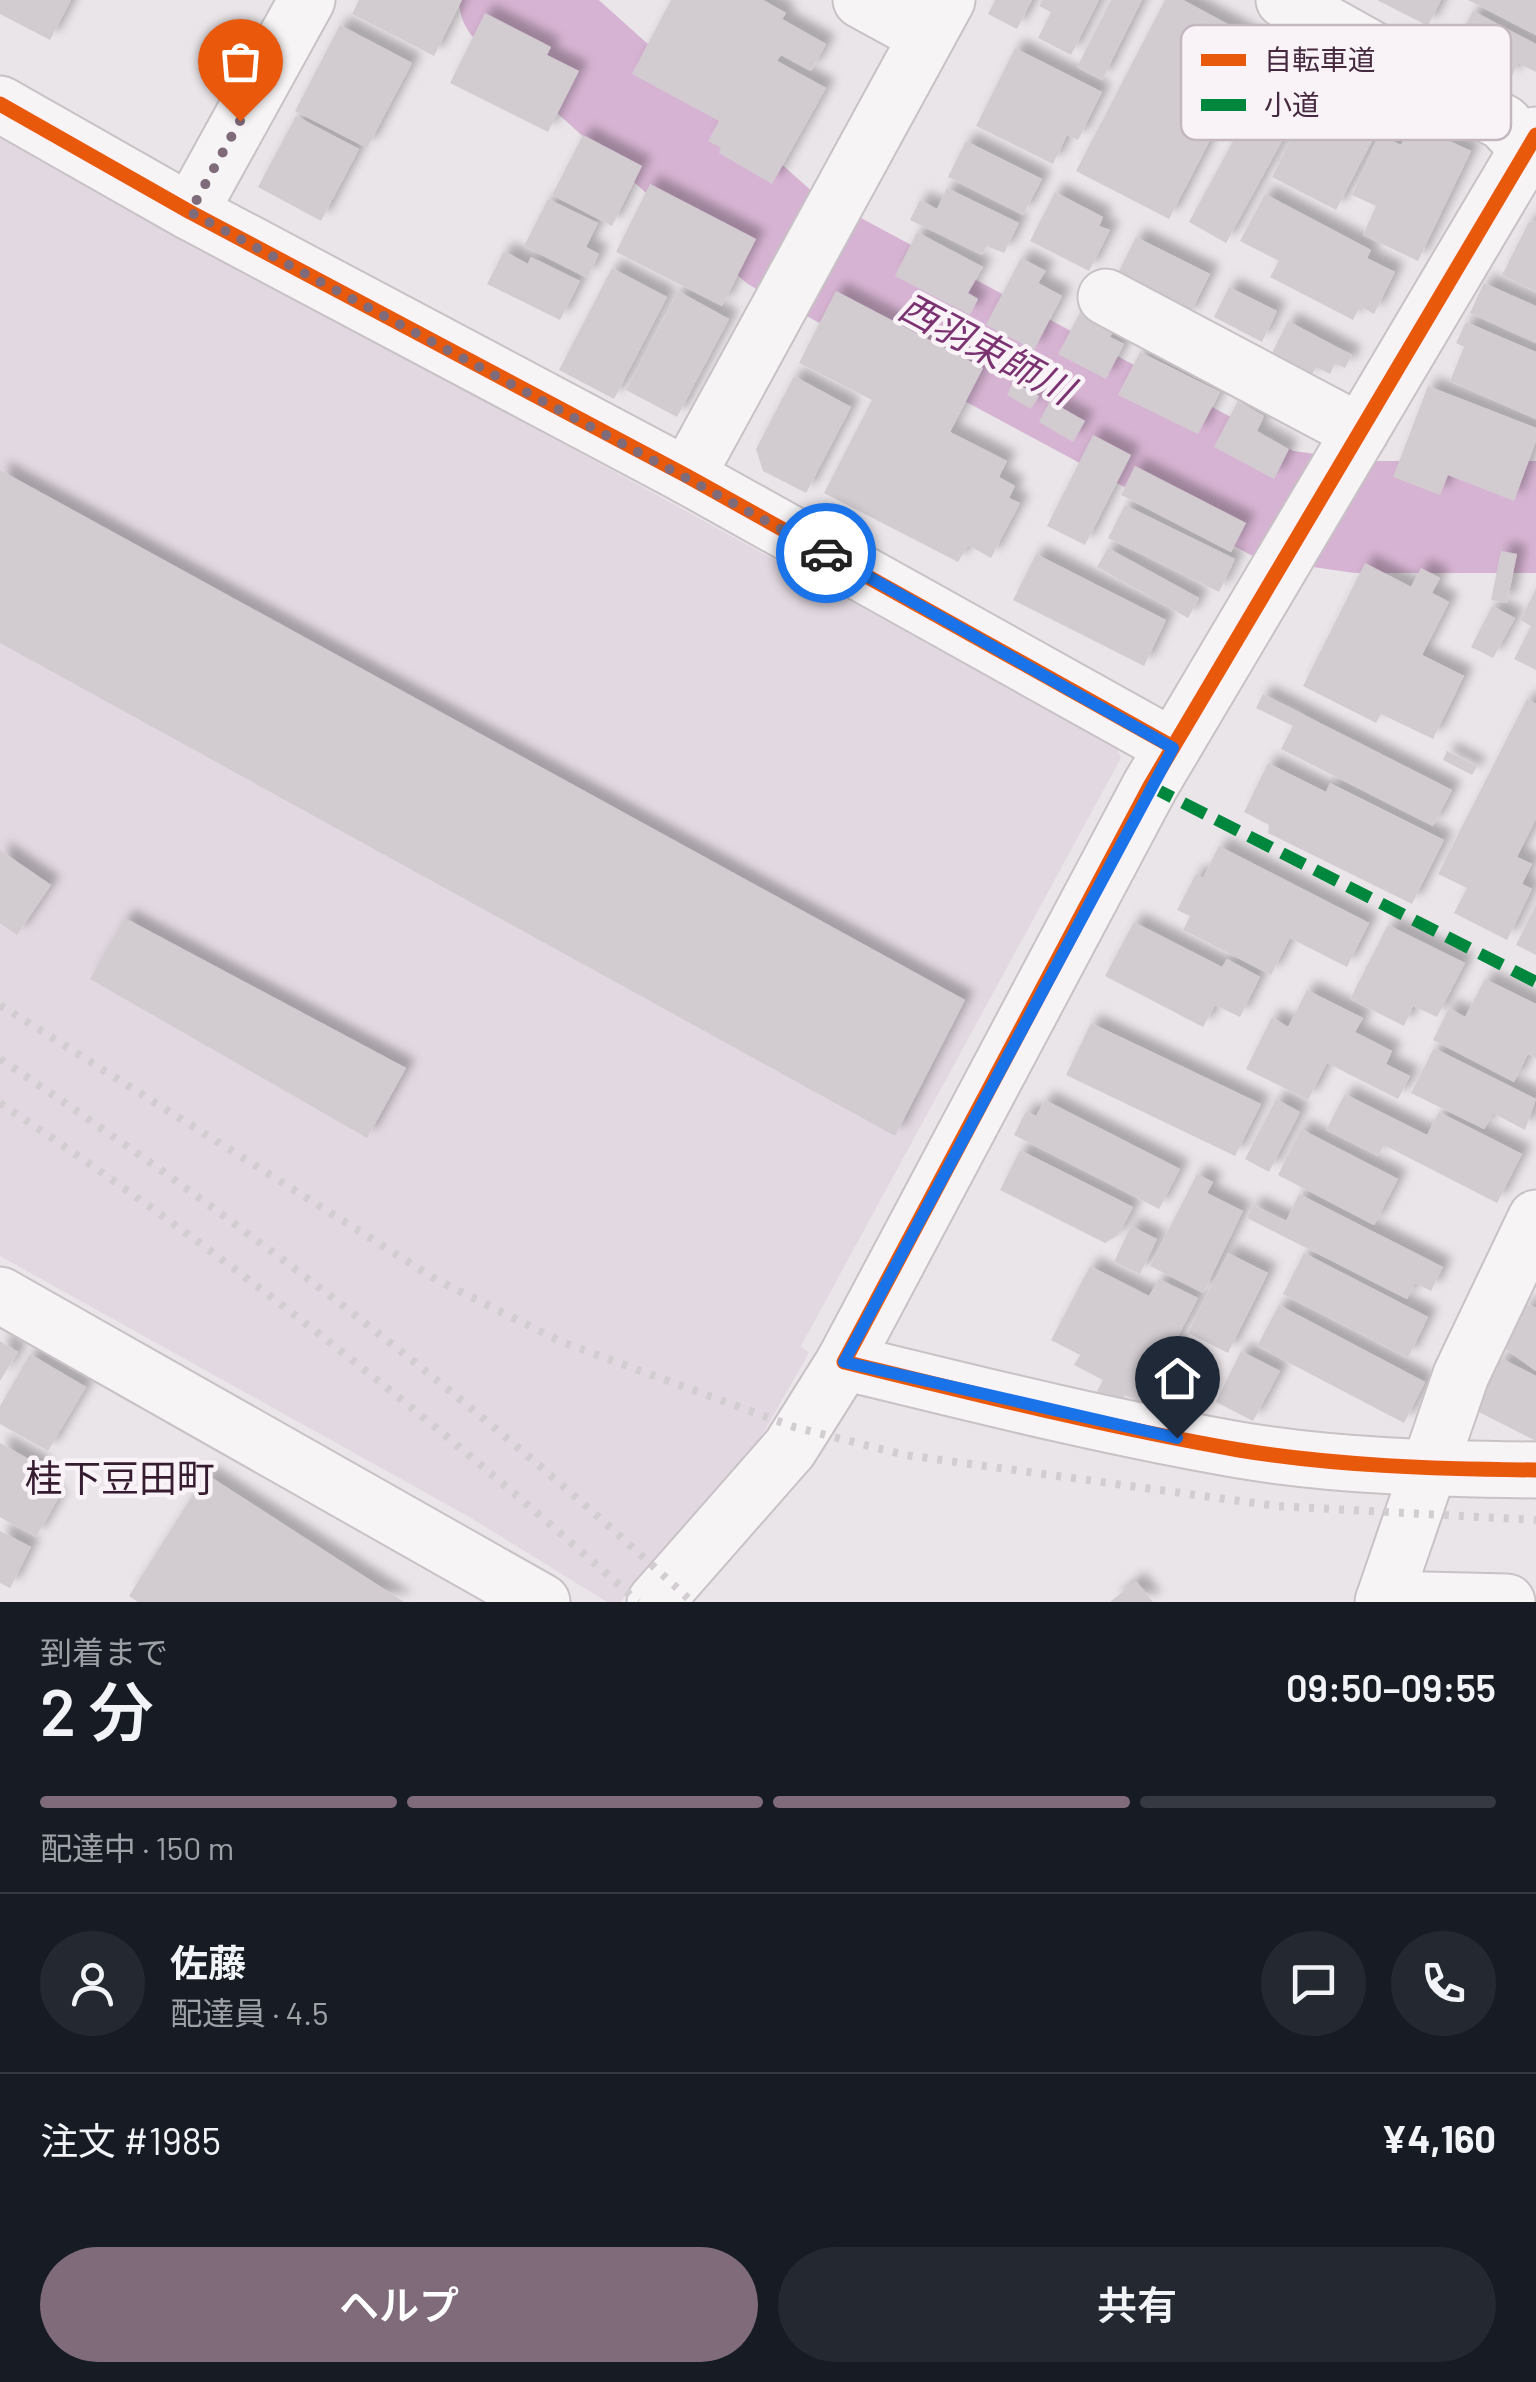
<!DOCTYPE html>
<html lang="ja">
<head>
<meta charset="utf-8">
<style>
	:root { --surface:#171b24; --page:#242831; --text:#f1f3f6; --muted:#9ea1a6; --line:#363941; --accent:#7f6b7a }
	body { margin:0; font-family:Barlow,"Noto Sans JP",sans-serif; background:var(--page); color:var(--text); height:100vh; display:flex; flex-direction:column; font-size:38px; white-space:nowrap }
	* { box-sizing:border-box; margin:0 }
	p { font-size:32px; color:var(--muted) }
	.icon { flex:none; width:55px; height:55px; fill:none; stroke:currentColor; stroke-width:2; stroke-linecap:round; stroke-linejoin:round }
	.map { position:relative; height:1602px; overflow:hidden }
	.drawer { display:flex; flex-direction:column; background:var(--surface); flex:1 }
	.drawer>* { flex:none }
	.pin { position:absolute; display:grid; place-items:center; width:85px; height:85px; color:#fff; margin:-102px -42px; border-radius:50% 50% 50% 0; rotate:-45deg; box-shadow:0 0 10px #0007 }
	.pin .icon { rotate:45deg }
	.courier { position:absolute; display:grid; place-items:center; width:100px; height:100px; margin:-50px; border:8px solid #1a73e8; border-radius:50%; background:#fff; color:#222; box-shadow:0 2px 12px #0007 }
	.head em { font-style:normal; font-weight:600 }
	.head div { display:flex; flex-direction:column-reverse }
	.head { display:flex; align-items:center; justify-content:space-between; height:170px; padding:0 40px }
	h1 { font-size:65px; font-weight:600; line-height:75px }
	.bar { display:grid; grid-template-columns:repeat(4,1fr); gap:15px 10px; align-content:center; height:120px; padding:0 40px }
	.bar i { height:12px; border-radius:8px; background:var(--line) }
	.bar .selected { background:var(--accent) }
	.bar p { grid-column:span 4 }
	.line { display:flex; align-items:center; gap:25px; padding:0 40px; border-top:2px solid var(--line) }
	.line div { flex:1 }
	.round { display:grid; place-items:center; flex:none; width:105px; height:105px; border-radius:52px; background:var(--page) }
	.cta { display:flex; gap:20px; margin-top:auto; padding:20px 40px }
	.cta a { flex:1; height:115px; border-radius:60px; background:var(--accent); color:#fff; font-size:40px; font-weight:600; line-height:115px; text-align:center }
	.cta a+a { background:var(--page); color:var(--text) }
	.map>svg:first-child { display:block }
	.built { fill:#e2d8e1 }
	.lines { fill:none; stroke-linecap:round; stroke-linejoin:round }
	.river { stroke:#d6b3d2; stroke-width:112 }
	.building { fill:#d2ccd1; filter:url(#shadow) }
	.minor-casing { stroke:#c8c2c6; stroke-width:59 }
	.tertiary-casing { stroke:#c8c2c6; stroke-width:59 }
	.minor { stroke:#f7f4f6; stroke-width:55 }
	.tertiary { stroke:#f7f4f6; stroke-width:55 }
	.rail { stroke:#d2cdd1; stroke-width:8; stroke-dasharray:5 10; stroke-linecap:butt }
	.quiet { stroke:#00873e; stroke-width:12; stroke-dasharray:25 12; stroke-linecap:butt }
	.cycleway-casing { stroke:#f9f3f8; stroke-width:21 }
	.cycleway { stroke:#e8590c; stroke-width:15 }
	.done { stroke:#7f6b7a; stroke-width:10; stroke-dasharray:0 18 }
	.route { stroke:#1a73e8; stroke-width:12 }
	.labels { text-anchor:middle; stroke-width:9; stroke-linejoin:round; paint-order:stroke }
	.water-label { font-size:38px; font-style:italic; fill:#7b3271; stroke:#f9f3f8 }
	.neighbourhood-label { font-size:38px; fill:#361c30; stroke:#f9f3f8 }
	.key { fill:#f9f3f8; stroke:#c3b7c0; stroke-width:2.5 }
	.key-label { font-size:28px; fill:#452a3f }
</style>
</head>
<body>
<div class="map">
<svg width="1536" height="1602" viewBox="0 0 1536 1602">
	<defs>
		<filter id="shadow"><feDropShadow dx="9" dy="-9" stdDeviation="5" flood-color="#0004"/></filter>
	</defs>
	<rect width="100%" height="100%" fill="#eae5e9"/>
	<!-- built -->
	<path class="built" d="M 0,134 L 1117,748 L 1121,758 L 801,1346 L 809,1353 L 757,1444 L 620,1602 L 607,1602 L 471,1518 L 0,1256 Z"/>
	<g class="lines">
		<!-- river -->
		<path class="river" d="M 515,0 L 780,238 L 1276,505 L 1359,517 L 1536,517"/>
	</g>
	<!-- building -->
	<g class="building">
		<path d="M 0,0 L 71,0 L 50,40 L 0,14 Z"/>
		<path d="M 359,0 L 462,0 L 434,56 L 352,14 Z"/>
		<path d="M 671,0 L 763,0 L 786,13 L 782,19 L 826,44 L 811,71 L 781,55 L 777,61 L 826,88 L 772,184 L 719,153 L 721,148 L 708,141 L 719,121 L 632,74 Z"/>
		<path d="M 995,0 L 1032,0 L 1017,29 L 988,14 Z"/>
		<path d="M 1042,0 L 1099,0 L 1071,55 L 1038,38 L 1051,12 L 1039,6 Z"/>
		<path d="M 1111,0 L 1142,0 L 1102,80 L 1077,67 Z"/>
		<path d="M 1165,0 L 1183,0 L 1261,42 L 1169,219 L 1076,171 Z"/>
		<path d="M 1377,0 L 1441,0 L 1428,26 Z"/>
		<path d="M 1468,0 L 1536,0 L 1536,35 Z"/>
		<path d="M 1473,11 L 1536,44 L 1536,72 L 1518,63 L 1511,78 L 1453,48 Z"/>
		<path d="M 485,13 L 551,47 L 547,55 L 579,71 L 548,132 L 450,83 Z"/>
		<path d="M 340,25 L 412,63 L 367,148 L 295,111 Z"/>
		<path d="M 1015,48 L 1102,92 L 1078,140 L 1067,135 L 1053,164 L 976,126 Z"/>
		<path d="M 1273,68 L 1311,88 L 1226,243 L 1189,222 Z"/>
		<path d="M 1364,83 L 1394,99 L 1336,210 L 1272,177 L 1302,118 L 1336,135 Z"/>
		<path d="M 296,116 L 359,149 L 321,221 L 258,187 Z"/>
		<path d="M 1408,131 L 1426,139 L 1430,132 L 1471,151 L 1418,261 L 1363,235 L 1376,206 L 1352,195 L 1379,135 L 1401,145 Z"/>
		<path d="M 583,135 L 642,166 L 612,226 L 552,195 Z"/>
		<path d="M 966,141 L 1042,179 L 1023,215 L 948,177 Z"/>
		<path d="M 650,184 L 756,239 L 722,306 L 616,252 Z"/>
		<path d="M 947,188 L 1019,223 L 1004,253 L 987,246 L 982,255 L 910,220 L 920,200 L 937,209 Z"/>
		<path d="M 1055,192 L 1103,217 L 1099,226 L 1110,230 L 1089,271 L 1030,241 Z"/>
		<path d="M 1265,194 L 1371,250 L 1367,258 L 1395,272 L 1374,314 L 1360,306 L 1353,320 L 1270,277 L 1279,261 L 1240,241 Z"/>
		<path d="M 548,199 L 598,223 L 586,247 L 599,254 L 587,278 L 524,246 Z"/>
		<path d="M 1536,221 L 1536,292 L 1502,275 L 1529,222 Z"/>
		<path d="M 917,232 L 983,267 L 968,293 L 978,299 L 970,315 L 895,276 Z"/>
		<path d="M 1136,237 L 1210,274 L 1188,318 L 1114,281 Z"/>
		<path d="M 504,251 L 528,264 L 531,257 L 580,281 L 560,320 L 487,284 Z"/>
		<path d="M 1021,258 L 1046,271 L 1038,283 L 1062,296 L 1034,350 L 986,325 Z"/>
		<path d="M 612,268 L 667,297 L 614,399 L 559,370 Z"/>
		<path d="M 1484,283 L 1536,306 L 1536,343 L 1470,313 Z"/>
		<path d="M 1229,287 L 1277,311 L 1262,342 L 1214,317 Z"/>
		<path d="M 678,291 L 729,319 L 677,417 L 626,390 Z"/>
		<path d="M 836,291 L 983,368 L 950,432 L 1007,461 L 999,477 L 1015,486 L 1009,498 L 1020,503 L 991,558 L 968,545 L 958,562 L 824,493 L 872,400 L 799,363 Z"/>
		<path d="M 1081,311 L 1114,329 L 1110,337 L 1124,344 L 1106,379 L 1058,354 Z"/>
		<path d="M 1288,321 L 1352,355 L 1345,368 L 1335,363 L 1330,374 L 1316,367 L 1310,378 L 1270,357 Z"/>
		<path d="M 1466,322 L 1536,352 L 1536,419 L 1450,381 L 1464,347 L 1456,343 Z"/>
		<path d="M 1140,352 L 1220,392 L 1198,434 L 1118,395 Z"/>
		<path d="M 794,376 L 851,407 L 806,493 L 763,471 L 756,449 Z"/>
		<path d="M 1013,382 L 1039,396 L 1031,409 L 1007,395 Z"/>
		<path d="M 1428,386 L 1536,428 L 1536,441 L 1514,501 L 1448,475 L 1440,495 L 1393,477 Z"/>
		<path d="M 1050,401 L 1085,421 L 1073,442 L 1039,422 Z"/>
		<path d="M 1238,401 L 1264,416 L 1257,431 L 1289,449 L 1274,479 L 1214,447 Z"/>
		<path d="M 1093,435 L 1131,455 L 1085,545 L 1047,526 Z"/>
		<path d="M 1135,466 L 1246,523 L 1231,552 L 1121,495 Z"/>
		<path d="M 0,470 L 965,1000 L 895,1136 L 0,643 Z"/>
		<path d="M 1125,505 L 1235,559 L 1219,592 L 1108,538 Z"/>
		<path d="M 1108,548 L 1199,598 L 1188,618 L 1097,567 Z"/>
		<path d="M 1501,551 L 1517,554 L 1507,603 L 1491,600 Z"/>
		<path d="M 1036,554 L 1166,620 L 1144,666 L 1013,600 Z"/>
		<path d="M 1365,563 L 1411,587 L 1421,568 L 1440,578 L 1432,593 L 1449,602 L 1422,655 L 1464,676 L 1433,739 L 1381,714 L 1376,723 L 1303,686 Z"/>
		<path d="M 1536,589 L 1536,670 L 1514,659 L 1531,626 L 1520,620 Z"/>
		<path d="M 1492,606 L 1515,618 L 1493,658 L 1471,647 Z"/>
		<path d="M 1263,694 L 1452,790 L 1433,826 L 1281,749 L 1293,726 L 1256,708 Z"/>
		<path d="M 1527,699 L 1536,704 L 1536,819 L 1517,857 L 1532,864 L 1522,884 L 1532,889 L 1507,940 L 1454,913 L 1467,888 L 1438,874 Z"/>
		<path d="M 1447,751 L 1477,766 L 1472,775 L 1443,760 Z"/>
		<path d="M 1268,763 L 1326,792 L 1330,783 L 1444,840 L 1412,904 L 1268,833 L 1269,825 L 1244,812 Z"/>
		<path d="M 1219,846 L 1369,923 L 1347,967 L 1290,938 L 1271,975 L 1183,930 L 1190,916 L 1177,910 L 1196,874 L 1203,878 Z"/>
		<path d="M 0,850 L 51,885 L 17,935 L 0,923 Z"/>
		<path d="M 1536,905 L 1536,955 L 1516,945 Z"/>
		<path d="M 125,918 L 406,1068 L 367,1138 L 90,979 Z"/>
		<path d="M 1134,922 L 1222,967 L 1227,959 L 1260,977 L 1240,1017 L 1215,1005 L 1203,1027 L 1105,976 Z"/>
		<path d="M 1388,925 L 1465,963 L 1437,1017 L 1413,1006 L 1404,1026 L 1350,999 Z"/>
		<path d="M 1485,979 L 1536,1004 L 1536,1058 L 1528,1054 L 1514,1082 L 1433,1040 L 1449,1008 L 1465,1017 Z"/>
		<path d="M 1307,990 L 1363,1018 L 1355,1032 L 1392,1051 L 1386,1064 L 1410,1076 L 1398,1099 L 1327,1063 L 1308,1100 L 1246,1069 L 1272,1017 L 1288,1027 Z"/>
		<path d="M 1091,1023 L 1261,1104 L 1235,1156 L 1066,1075 Z"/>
		<path d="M 1434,1048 L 1536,1099 L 1525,1130 L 1493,1113 L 1484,1129 L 1411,1093 Z"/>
		<path d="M 1345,1094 L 1427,1135 L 1439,1112 L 1522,1154 L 1497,1203 L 1384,1145 L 1378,1156 L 1326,1130 Z"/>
		<path d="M 1276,1099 L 1300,1112 L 1269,1172 L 1245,1159 Z"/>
		<path d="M 1045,1100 L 1180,1169 L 1159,1209 L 1014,1135 L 1026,1111 L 1036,1116 Z"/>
		<path d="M 1301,1129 L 1398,1179 L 1374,1225 L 1278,1175 Z"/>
		<path d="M 1020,1150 L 1133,1207 L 1118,1235 L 1105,1243 L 1000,1190 Z"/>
		<path d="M 1197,1174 L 1213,1182 L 1207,1193 L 1243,1211 L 1203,1293 L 1150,1266 Z"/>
		<path d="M 1299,1194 L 1443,1267 L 1431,1291 L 1415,1283 L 1407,1299 L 1247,1218 L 1253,1205 L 1286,1221 Z"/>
		<path d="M 1131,1226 L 1157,1239 L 1140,1274 L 1114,1262 Z"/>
		<path d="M 1228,1253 L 1268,1273 L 1228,1353 L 1188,1333 Z"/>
		<path d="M 1304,1253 L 1428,1317 L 1408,1358 L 1283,1294 Z"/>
		<path d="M 1090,1266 L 1149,1296 L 1159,1279 L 1198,1298 L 1143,1404 L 1125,1395 L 1120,1404 L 1097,1391 L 1103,1380 L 1074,1365 L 1080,1355 L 1051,1340 Z"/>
		<path d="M 1527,1304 L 1536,1308 L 1536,1371 L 1504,1348 Z"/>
		<path d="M 1279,1305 L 1425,1382 L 1404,1423 L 1257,1346 Z"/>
		<path d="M 0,1341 L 18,1352 L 0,1381 Z"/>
		<path d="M 1241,1351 L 1280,1371 L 1253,1421 L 1216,1402 Z"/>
		<path d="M 30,1354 L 86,1387 L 48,1451 L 0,1424 L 0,1406 Z"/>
		<path d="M 1501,1358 L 1536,1376 L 1536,1441 L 1475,1410 Z"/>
		<path d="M 0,1443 L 43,1467 L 33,1485 L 58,1499 L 36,1537 L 0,1517 Z"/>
		<path d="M 206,1474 L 404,1602 L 138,1602 L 129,1596 Z"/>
		<path d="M 0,1531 L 31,1547 L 10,1588 L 0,1583 Z"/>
		<path d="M 1136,1581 L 1153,1602 L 1110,1602 Z"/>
	</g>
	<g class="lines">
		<!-- minor casing -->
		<g class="minor-casing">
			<g id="minor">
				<path d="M 861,0 L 927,36"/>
				<path d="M 1284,0 L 1504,123 L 1536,158"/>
				<path d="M 1536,135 L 1150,786 L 844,1362 C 975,1394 1106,1427 1239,1450 C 1336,1466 1437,1469 1536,1470"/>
				<path d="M 190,212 L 307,0"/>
				<path d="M 1106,297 L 1360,432"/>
				<path d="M 687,476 L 947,0"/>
				<path d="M 1384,1599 L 1507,1602"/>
				<path d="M 655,1602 L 790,1448 L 844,1362"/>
				<path d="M 1383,1602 L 1461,1375 L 1536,1218"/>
			</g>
		</g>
		<!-- tertiary casing -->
		<g class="tertiary-casing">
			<g id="tertiary">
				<path d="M 0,104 L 190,212 L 687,476 L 1173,747"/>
				<path d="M 0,1295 L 542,1602"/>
			</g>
		</g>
		<!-- minor -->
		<use href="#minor" class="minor"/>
		<!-- tertiary -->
		<use href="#tertiary" class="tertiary"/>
		<!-- rail -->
		<g class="rail">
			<path d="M 0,1005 L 437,1280 L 562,1342 L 794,1427 L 905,1455 L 1276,1506 L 1536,1520"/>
			<path d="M 0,1059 C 241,1220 480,1404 692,1602"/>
			<path d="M 0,1103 C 224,1252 438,1422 638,1602"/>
		</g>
		<!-- quiet -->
		<path class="quiet" d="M 1150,786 L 1536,982"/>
		<!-- cycleway casing -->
		<g class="cycleway-casing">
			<g id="cycleway">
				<path d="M 0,104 L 190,212 L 687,476 L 1173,747"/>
				<path d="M 1536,135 L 1150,786 L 844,1362 C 975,1394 1106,1427 1239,1450 C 1336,1466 1437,1469 1536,1470"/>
			</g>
		</g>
		<!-- cycleway -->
		<use href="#cycleway" class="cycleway"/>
	</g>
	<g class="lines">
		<!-- done -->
		<path class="done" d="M 240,121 L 190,212 L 826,553"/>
		<!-- route -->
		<path class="route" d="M 826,553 L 1173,748 L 844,1362 L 1177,1438"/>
	</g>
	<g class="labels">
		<!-- water labels -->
		<g class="water-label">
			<text transform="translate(986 349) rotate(28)" y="13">西羽束師川</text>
		</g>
		<!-- neighbourhood labels -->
		<g class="neighbourhood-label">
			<text x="120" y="1492">桂下豆田町</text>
		</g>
	</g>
	<!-- legend -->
	<rect x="1181" y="25" width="330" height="115" rx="15" class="key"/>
	<rect x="1201" y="54" width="45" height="12" fill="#e8590c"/>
	<rect x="1201" y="99" width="45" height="12" fill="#00873e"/>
	<g class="key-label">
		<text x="1264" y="70">自転車道</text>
		<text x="1264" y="115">小道</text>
	</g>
</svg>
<div class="pin" style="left:240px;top:121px;background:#ea580c"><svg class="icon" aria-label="bag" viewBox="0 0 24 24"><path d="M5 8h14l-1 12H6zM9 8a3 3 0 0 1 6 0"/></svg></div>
<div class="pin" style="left:1177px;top:1438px;background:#1f2937"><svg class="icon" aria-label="home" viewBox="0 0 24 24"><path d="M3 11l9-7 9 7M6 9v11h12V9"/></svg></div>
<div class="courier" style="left:826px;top:553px"><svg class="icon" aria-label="car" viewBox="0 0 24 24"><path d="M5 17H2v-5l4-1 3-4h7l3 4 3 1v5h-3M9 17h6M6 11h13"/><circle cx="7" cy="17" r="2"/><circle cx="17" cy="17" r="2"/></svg></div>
</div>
<section class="drawer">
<div class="head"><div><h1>2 分</h1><p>到着まで</p></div><em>09:50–09:55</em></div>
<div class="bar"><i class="selected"></i><i class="selected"></i><i class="selected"></i><i></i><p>配達中 · 150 m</p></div>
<div class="line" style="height:180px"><a class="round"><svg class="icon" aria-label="person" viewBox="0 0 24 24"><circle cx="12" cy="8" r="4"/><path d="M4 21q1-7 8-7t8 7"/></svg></a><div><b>佐藤</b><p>配達員 · 4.5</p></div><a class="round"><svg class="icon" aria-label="chat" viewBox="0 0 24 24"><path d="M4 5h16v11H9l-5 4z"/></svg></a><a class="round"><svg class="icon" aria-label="phone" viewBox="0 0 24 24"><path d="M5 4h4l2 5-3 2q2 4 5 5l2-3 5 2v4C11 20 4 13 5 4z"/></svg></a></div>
<div class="line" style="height:130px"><div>注文 #1985</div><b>¥4,160</b></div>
<div class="cta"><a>ヘルプ</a><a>共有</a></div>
</section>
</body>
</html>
